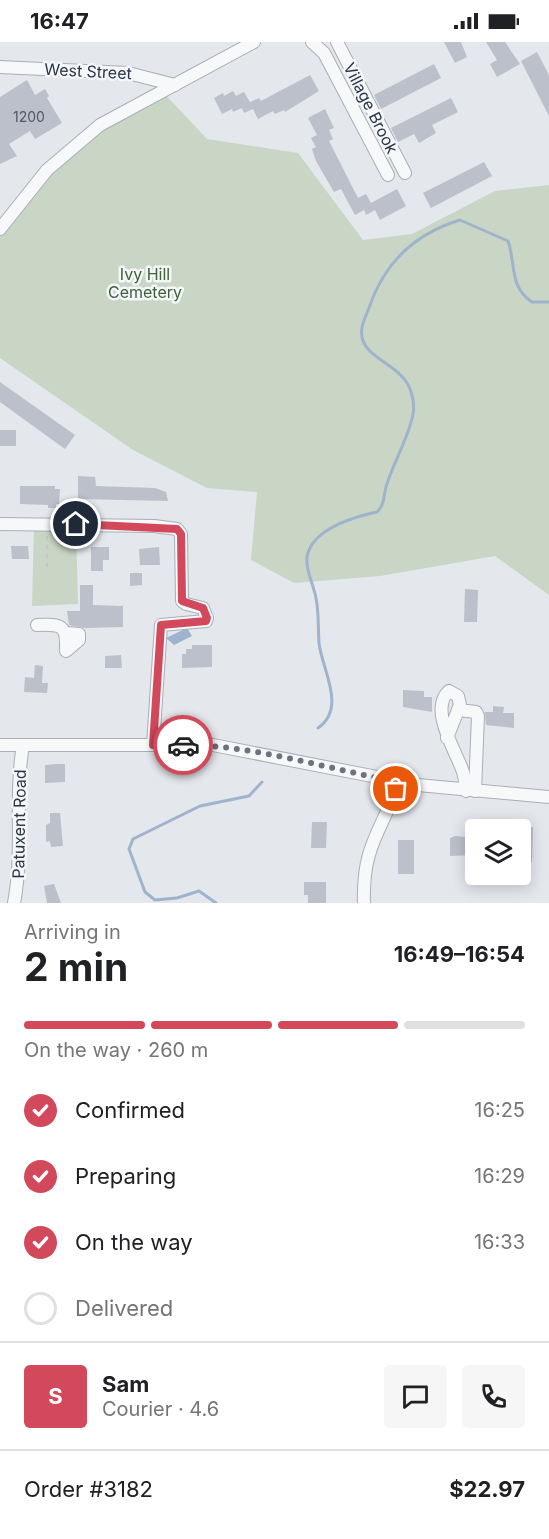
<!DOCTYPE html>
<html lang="en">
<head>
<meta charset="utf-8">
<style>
	:root { --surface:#fff; --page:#f6f6f6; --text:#202124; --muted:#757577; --line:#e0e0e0; --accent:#d1495b }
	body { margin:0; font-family:Inter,sans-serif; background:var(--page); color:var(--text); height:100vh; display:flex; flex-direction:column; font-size:22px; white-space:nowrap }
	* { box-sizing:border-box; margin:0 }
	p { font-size:20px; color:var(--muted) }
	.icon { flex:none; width:33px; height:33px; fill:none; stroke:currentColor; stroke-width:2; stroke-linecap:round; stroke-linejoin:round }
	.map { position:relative; height:861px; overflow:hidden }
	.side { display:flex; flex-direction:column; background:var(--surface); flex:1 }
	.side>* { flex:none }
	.fabs { position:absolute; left:465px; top:777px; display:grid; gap:12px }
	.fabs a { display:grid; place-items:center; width:66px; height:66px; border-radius:6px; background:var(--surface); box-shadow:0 3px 15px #0003; font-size:30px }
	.pin { position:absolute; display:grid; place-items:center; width:51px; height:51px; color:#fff; margin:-26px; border:3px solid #fff; border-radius:50%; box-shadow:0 2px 6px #0007 }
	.courier { position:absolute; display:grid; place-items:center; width:60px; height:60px; margin:-30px; border:4px solid #d1495b; border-radius:50%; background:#fff; color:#222; box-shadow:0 2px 8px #0007 }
	.overview em { font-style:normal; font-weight:700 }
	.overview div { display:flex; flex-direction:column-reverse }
	.overview { display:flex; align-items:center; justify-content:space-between; height:102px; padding:0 24px }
	h1 { font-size:39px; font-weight:700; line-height:45px }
	.bar { display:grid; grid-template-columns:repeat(4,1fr); gap:9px 6px; align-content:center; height:72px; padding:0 24px }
	.bar i { height:8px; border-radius:4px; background:var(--line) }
	.bar .active { background:var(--accent) }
	.bar p { grid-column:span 4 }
	.line { display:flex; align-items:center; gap:15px; padding:0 24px; border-top:2px solid var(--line) }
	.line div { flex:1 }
	.round { display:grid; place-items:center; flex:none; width:63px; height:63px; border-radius:6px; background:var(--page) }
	ol { padding:0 24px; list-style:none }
	li { display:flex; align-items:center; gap:18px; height:66px }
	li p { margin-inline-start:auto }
	li .icon { padding:6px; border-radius:50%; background:var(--accent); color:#fff; stroke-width:4 }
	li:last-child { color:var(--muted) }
	li i { width:33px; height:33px; border:3px solid var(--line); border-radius:50% }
	.status { display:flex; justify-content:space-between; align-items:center; height:42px; padding:0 30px; background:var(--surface); direction:ltr }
	.status svg { height:16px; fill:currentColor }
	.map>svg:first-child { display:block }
	.green { fill:#c9d6c5 }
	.water { fill:#9fb4cc }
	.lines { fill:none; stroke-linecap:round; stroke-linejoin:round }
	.stream { stroke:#9fb4cc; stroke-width:3 }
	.building { fill:#bbc0ca }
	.minor-casing { stroke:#a9aeb7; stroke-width:14 }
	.path { stroke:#c2c5cb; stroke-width:2; stroke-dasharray:4.5 4.5; stroke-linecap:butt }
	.minor { stroke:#f7f8fa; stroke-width:12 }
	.done { stroke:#6c737f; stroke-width:6; stroke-dasharray:0 10.8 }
	.route { stroke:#d1495b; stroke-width:8 }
	.labels { text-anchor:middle; stroke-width:5; stroke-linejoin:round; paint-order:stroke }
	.number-label { font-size:14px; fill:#4f5766 }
	.street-label { font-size:16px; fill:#2b3445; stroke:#f4f6f9 }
	.park-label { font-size:16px; fill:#3f6138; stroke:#f4f6f9 }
</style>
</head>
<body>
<div class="status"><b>16:47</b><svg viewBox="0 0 49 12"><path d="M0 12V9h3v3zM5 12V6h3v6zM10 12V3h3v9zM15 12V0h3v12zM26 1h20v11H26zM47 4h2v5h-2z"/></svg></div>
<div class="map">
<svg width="549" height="861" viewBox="0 0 549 861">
	<rect width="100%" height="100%" fill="#e4e7ec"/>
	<!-- green -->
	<g class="green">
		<path d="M 162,49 L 207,97 L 298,111 L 363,198 L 412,192 L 495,149 L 549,143 L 549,553 L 495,514 L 380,534 L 294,541 L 251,518 L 257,450 L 207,446 L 133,408 L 0,316 L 0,187 L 87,93 Z"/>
		<path d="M 34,482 L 76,482 L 78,562 L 32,564 Z"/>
	</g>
	<!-- water -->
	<path class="water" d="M 187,586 L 192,594 L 174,603 L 166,596 Z"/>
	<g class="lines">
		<!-- stream -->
		<g class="stream">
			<path d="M 318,686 C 347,666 322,628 319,601 C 318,586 319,571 316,556 C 314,544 305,527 307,515 C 312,487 354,475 377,470 C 385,462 383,456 386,445 C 393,421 409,395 413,372 C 415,363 412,349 407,341 C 398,325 371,316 364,301 C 358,289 364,278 369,266 C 384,221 414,192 460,178 L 508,199 C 516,222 509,245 532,260 L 549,260"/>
			<path d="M 216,861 L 199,849 L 177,856 L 155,858 L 145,850 L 129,807 L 133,797 L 200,764 L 249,754 L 262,740"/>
		</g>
	</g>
	<!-- building -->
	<g class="building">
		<path d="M 444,0 L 461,0 L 467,15 L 455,21 Z"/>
		<path d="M 486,0 L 505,0 L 520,22 L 497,35 L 490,22 L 497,18 Z"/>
		<path d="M 537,10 L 549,33 L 549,74 L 521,19 Z"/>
		<path d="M 434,22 L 441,36 L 381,67 L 374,53 Z"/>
		<path d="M 310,33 L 319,49 L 285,70 L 284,68 L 275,72 L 273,69 L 258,77 L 253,67 L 244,71 L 242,66 L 233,70 L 232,67 L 222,72 L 214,56 L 223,51 L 224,54 L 233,49 L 236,54 L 244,50 L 250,60 L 259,56 L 261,59 Z"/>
		<path d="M 27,38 L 35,53 L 45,47 L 49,54 L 47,56 L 62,81 L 35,97 L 30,89 L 9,102 L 17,114 L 0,122 L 0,55 Z"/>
		<path d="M 451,56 L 458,70 L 432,83 L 436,91 L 419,101 L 414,92 L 398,100 L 391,86 Z"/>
		<path d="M 325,67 L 334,86 L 329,88 L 333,97 L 329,99 L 358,156 L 366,152 L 371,161 L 397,147 L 406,164 L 380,178 L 375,168 L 366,173 L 364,168 L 355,173 L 341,147 L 334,150 L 316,119 L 312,107 L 316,105 L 311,96 L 317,93 L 308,76 Z"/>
		<path d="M 484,120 L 492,134 L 431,166 L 423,151 Z"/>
		<path d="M 0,340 L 75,393 L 65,407 L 0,360 Z"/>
		<rect x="0" y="388" width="16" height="16"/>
		<path d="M 78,434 L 95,435 L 96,444 L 155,446 L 166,450 L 168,459 L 78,457 Z"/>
		<path d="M 20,444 L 55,444 L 55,447 L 60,447 L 59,462 L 56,462 L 56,466 L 48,466 L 48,463 L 20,462 Z"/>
		<path d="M 11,504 L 28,504 L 29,517 L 12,517 Z"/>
		<path d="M 91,505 L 109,505 L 109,518 L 103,518 L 103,529 L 91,529 Z"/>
		<path d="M 159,505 L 160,523 L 140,523 L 139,507 Z"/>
		<path d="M 130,531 L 142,531 L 142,543 L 130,544 Z"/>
		<path d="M 80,543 L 93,543 L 93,563 L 123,564 L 123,585 L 85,586 L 69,583 L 67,569 L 80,569 Z"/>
		<path d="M 465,547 L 478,548 L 477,580 L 464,580 Z"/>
		<path d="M 192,603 L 212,603 L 212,625 L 182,626 L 182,612 L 186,612 L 186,607 L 192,607 Z"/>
		<path d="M 121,613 L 122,626 L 105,626 L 105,614 Z"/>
		<path d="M 35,623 L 43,624 L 42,641 L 48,641 L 47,651 L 24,650 L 25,635 L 34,636 Z"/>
		<path d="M 403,648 L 424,649 L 424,655 L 432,655 L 432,670 L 403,665 Z"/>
		<path d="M 493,664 L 504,665 L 503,671 L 514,671 L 514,686 L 486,683 L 485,670 L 493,670 Z"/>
		<path d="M 56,722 L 65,722 L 65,740 L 45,741 L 45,723 Z"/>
		<path d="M 50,771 L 60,771 L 63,804 L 51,805 L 50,799 L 46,800 L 46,783 L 50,781 Z"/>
		<path d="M 312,780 L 327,780 L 326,806 L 311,806 Z"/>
		<path d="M 520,785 L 533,785 L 532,820 L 521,819 Z"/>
		<path d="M 455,794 L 476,796 L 476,813 L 450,814 L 450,796 Z"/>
		<rect x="398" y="798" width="16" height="34"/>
		<path d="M 304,840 L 326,840 L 326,861 L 308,861 L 308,853 L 304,853 Z"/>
		<path d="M 54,842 L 61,861 L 47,861 L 44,844 Z"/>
	</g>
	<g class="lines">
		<!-- minor casing -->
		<g class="minor-casing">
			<g id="minor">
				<path d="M 312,0 L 324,11 L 388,133"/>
				<path d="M 337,0 L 405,131"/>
				<path d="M 0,25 L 128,31 L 175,43"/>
				<path d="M 0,187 L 47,128 L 100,83 L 254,0"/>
				<path d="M 0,482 L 154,484 L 177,487 L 181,492 L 182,559 L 186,562 L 203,566 L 207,576 L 206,579 L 161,583 L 153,703"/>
				<path d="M 37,583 C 62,582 67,583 66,609 L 79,598 L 79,592 L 67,591"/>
				<path d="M 458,668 L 476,670 L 478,674 L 475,749"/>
				<path d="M 447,696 L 460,663 L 458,654 L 449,649 C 428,667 457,711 463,730 C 465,736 465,742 466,749"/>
				<path d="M 0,703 L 213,703 L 418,743 L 549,755"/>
				<path d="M 14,861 C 24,809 14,756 23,703"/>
				<path d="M 364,861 C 362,803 382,789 399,740"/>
			</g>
		</g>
		<!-- path -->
		<path class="path" d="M 47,494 L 47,525"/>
		<!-- minor -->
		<use href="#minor" class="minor"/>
	</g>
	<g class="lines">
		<!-- done -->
		<path class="done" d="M 183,703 C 255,703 327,727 399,740 L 396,747"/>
		<!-- route -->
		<path class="route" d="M 76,482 L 177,487 L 181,492 L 182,559 L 203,566 L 207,576 L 206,579 L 161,583 L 153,703 L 183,703"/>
	</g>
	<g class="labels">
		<!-- number labels -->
		<g class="number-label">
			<text x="29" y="80">1200</text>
		</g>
		<!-- street labels -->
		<g class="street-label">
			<text transform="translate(88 29) rotate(3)" y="6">West Street</text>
			<text transform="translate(371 66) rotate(63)" y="6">Village Brook</text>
			<text transform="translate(19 782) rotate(-89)" y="6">Patuxent Road</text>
		</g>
		<!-- park labels -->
		<g class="park-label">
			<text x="145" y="238">Ivy Hill<tspan x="145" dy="18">Cemetery</tspan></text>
		</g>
	</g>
</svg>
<div class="fabs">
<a><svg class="icon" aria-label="layers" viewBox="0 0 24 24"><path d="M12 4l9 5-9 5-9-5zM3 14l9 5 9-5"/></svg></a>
</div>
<div class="pin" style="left:396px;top:747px;background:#ea580c"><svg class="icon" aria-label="bag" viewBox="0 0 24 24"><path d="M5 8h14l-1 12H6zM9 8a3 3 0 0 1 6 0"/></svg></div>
<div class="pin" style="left:76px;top:482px;background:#1f2937"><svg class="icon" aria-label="home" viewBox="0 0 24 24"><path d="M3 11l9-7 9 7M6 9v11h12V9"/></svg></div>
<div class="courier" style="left:183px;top:703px"><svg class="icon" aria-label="car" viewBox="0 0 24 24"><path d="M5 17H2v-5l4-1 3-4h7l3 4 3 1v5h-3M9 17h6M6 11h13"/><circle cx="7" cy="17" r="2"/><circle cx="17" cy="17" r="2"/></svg></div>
</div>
<section class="side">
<div class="overview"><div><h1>2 min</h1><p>Arriving in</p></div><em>16:49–16:54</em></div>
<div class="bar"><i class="active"></i><i class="active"></i><i class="active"></i><i></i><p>On the way · 260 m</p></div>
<ol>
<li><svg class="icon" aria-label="check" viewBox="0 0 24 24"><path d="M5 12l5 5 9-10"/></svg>Confirmed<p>16:25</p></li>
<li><svg class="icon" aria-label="check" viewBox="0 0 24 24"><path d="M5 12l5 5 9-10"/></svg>Preparing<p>16:29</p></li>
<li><svg class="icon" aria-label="check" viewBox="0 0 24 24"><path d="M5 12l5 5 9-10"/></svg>On the way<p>16:33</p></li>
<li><i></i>Delivered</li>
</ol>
<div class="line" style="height:108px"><b class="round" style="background:var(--accent);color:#fff">S</b><div><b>Sam</b><p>Courier · 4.6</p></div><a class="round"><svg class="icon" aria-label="chat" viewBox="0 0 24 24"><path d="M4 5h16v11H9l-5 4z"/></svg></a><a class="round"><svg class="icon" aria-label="phone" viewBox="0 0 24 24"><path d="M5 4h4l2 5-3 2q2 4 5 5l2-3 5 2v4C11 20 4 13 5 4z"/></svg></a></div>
<div class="line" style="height:78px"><div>Order #3182</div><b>$22.97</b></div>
</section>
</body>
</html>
